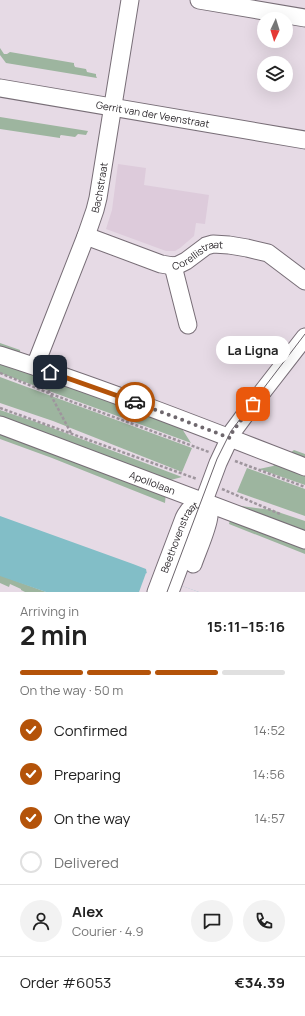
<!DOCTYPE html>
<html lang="en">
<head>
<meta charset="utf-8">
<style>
	:root { --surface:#fff; --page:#f2f2f2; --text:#222; --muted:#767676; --line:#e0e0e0; --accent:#b45309 }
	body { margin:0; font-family:Manrope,sans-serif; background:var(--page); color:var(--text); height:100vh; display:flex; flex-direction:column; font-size:15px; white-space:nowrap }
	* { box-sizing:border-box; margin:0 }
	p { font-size:13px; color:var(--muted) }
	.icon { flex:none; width:22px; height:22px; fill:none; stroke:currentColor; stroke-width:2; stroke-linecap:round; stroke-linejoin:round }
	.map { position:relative; height:592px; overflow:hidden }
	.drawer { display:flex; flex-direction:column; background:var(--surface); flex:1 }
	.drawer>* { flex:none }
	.needle { width:26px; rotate:184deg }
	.buttons { position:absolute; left:257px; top:12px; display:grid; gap:8px }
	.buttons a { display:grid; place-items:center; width:36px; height:36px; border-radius:50%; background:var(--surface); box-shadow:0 4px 16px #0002; font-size:20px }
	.pin { position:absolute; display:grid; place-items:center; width:34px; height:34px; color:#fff; margin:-17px; border-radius:8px; box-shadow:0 2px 6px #0006 }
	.courier { position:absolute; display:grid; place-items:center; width:40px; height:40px; margin:-20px; border:3px solid #b45309; border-radius:50%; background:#fff; color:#222; box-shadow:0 1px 5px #0007 }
	.bubble { position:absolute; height:28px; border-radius:14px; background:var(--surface); box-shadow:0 4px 16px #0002; font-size:13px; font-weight:700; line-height:28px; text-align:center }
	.overview em { font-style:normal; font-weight:700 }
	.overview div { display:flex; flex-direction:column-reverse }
	.overview { display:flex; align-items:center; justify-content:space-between; height:68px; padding:0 20px }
	h1 { font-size:26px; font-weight:700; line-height:30px }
	.bar { display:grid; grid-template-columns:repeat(4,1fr); gap:6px 4px; align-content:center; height:48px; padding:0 20px }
	.bar i { height:5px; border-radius:3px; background:var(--line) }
	.bar .on { background:var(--accent) }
	.bar p { grid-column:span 4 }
	.line { display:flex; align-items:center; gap:10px; padding:0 20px; border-top:1px solid var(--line) }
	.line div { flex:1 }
	.round { display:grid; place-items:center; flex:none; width:42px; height:42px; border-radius:21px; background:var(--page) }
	ol { padding:0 20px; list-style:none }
	li { display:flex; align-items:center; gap:12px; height:44px }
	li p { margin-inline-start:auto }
	li .icon { padding:4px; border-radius:50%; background:var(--accent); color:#fff; stroke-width:4 }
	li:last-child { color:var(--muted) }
	li i { width:22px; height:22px; border:2px solid var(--line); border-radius:50% }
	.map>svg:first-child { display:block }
	.built { fill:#ddcbdb }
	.green { fill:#9db59f }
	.water { fill:#82bec7 }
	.pier { fill:#e6dae5 }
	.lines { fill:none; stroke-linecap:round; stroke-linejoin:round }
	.minor-casing { stroke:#786e77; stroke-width:19 }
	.path { stroke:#9e959d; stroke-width:2.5; stroke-dasharray:3 2; stroke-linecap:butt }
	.minor { stroke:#fff; stroke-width:17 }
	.tram { stroke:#6b646b; stroke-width:1 }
	.done { stroke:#6e676d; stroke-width:4; stroke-dasharray:0 7.2 }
	.route { stroke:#b45309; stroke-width:5 }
	.labels { text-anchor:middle; stroke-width:3; stroke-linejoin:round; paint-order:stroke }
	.street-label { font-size:10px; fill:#2d292d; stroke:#e6dae5 }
</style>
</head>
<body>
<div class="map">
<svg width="305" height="592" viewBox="0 0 305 592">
	<rect width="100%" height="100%" fill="#e6dae5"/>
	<!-- built -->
	<path class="built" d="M 118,164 L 146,168 L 144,185 L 209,195 L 205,224 L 196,223 L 194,236 L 180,248 L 175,251 L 166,251 L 106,229 L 112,210 Z"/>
	<!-- green -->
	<g class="green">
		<path d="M 0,48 L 4,54 L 7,54 L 10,52 L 74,63 L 74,65 L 75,67 L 86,69 L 87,72 L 96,74 L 96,76 L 97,78 L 6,63 L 0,55 Z"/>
		<path d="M 0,117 L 88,131 L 86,135 L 78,134 L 75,137 L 61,135 L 60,136 L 60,138 L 0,129 Z"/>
		<path d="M 0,343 L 20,350 L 21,365 L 61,380 L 65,367 L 167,405 L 191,443 L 0,373 Z"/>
		<path d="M 0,377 L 192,448 L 182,472 L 53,421 L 0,403 Z"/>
		<path d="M 0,410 L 39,423 L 182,477 L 167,481 L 165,503 L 52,458 L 0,439 Z"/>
		<path d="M 294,450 L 305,454 L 305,485 L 259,469 L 273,466 Z"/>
		<path d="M 247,468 L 305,489 L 305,516 L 237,492 Z"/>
		<path d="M 234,505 L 272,510 L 305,521 L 305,554 L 229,524 Z"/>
		<path d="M 0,575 L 46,592 L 25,592 L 21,590 L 21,589 L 10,584 L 9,587 L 0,583 Z"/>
	</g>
	<!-- water -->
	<path class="water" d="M 0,516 L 133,564 L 146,569 L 147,574 L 199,592 L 46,592 L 0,576 Z"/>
	<!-- pier -->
	<path class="pier" d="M 146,573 L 199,592 L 139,592 Z"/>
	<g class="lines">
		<!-- minor casing -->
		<g class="minor-casing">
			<g id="minor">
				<path d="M 199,0 L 305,18"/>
				<path id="s1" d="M 0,88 L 305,140"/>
				<path id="s2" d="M 86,236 L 161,264 L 173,266 L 178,265 L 186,261 L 206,246 L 213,244 L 229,245 L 247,248 L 268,253 L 305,281"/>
				<path d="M 173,266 L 188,325"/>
				<path d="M 0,355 C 103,388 204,428 305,467"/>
				<path id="s3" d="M 35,366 L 86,236 L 95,210 L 98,198 L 130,0"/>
				<path id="s4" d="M 0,425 L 305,540"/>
				<path d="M 193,564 C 197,552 208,528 209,516 C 209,512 207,508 205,504"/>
				<path id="s5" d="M 156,592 L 184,518 C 189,508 192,506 203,502"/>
				<path d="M 170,592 L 218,463 L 233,431 L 253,404 L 305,337"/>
			</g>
		</g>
		<!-- path -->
		<g class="path">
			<path d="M 0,373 L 51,394 L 209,452"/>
			<path d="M 46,386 L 71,433"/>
			<path d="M 0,408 L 197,479"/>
			<path d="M 235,461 L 305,487"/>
			<path d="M 222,489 L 280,514"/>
		</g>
		<!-- minor -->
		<use href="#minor" class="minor"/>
		<!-- tram -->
		<path class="tram" d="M 167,592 L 217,459 L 231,431 L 305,334"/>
	</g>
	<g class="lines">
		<!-- done -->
		<path class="done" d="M 135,402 L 230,438 L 233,431 L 253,404"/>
		<!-- route -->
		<path class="route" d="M 50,372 L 135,402"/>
	</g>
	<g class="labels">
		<!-- street labels -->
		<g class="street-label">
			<text dy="4" stroke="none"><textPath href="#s1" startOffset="155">Gerrit van der Veenstraat</textPath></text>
			<text dy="4" stroke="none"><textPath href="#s3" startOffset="190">Bachstraat</textPath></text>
			<text dy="4" stroke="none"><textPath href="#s2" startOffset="120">Corellistraat</textPath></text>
			<text dy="4" stroke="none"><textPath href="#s4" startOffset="163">Apollolaan</textPath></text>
			<text dy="4" stroke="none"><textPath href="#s5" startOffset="60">Beethovenstraat</textPath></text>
		</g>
	</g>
</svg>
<div class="buttons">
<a><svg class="needle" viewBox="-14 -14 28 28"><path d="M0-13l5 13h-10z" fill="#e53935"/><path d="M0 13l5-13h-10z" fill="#767676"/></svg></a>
<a><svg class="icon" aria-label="layers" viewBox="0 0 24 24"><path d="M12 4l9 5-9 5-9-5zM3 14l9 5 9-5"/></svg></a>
</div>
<div class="pin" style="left:253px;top:404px;background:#ea580c"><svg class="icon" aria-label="bag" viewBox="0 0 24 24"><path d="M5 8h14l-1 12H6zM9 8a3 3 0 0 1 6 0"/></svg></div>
<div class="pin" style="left:50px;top:372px;background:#1f2937"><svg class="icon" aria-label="home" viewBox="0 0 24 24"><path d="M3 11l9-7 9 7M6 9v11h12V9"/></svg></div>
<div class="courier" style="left:135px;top:402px"><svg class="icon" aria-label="car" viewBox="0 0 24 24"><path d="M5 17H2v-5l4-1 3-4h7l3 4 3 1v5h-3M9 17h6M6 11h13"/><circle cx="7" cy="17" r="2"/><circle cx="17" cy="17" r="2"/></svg></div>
<div class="bubble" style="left:216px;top:336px;width:74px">La Ligna</div>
</div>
<section class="drawer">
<div class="overview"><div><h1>2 min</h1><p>Arriving in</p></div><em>15:11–15:16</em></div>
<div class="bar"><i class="on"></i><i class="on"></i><i class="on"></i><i></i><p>On the way · 50 m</p></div>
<ol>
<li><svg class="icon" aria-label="check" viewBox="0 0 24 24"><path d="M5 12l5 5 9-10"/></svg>Confirmed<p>14:52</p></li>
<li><svg class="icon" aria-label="check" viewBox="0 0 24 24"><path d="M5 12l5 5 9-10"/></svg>Preparing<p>14:56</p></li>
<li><svg class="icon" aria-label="check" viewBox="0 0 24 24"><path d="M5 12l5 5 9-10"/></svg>On the way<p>14:57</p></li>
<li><i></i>Delivered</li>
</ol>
<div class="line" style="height:72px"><a class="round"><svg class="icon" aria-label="person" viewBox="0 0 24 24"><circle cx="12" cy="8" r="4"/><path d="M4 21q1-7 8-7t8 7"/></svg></a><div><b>Alex</b><p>Courier · 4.9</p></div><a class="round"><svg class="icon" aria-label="chat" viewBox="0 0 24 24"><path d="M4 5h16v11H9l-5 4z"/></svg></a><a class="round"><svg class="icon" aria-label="phone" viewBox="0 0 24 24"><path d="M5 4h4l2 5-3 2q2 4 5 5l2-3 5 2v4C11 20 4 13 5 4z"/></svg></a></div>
<div class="line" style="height:52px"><div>Order #6053</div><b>€34.39</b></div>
</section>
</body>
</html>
